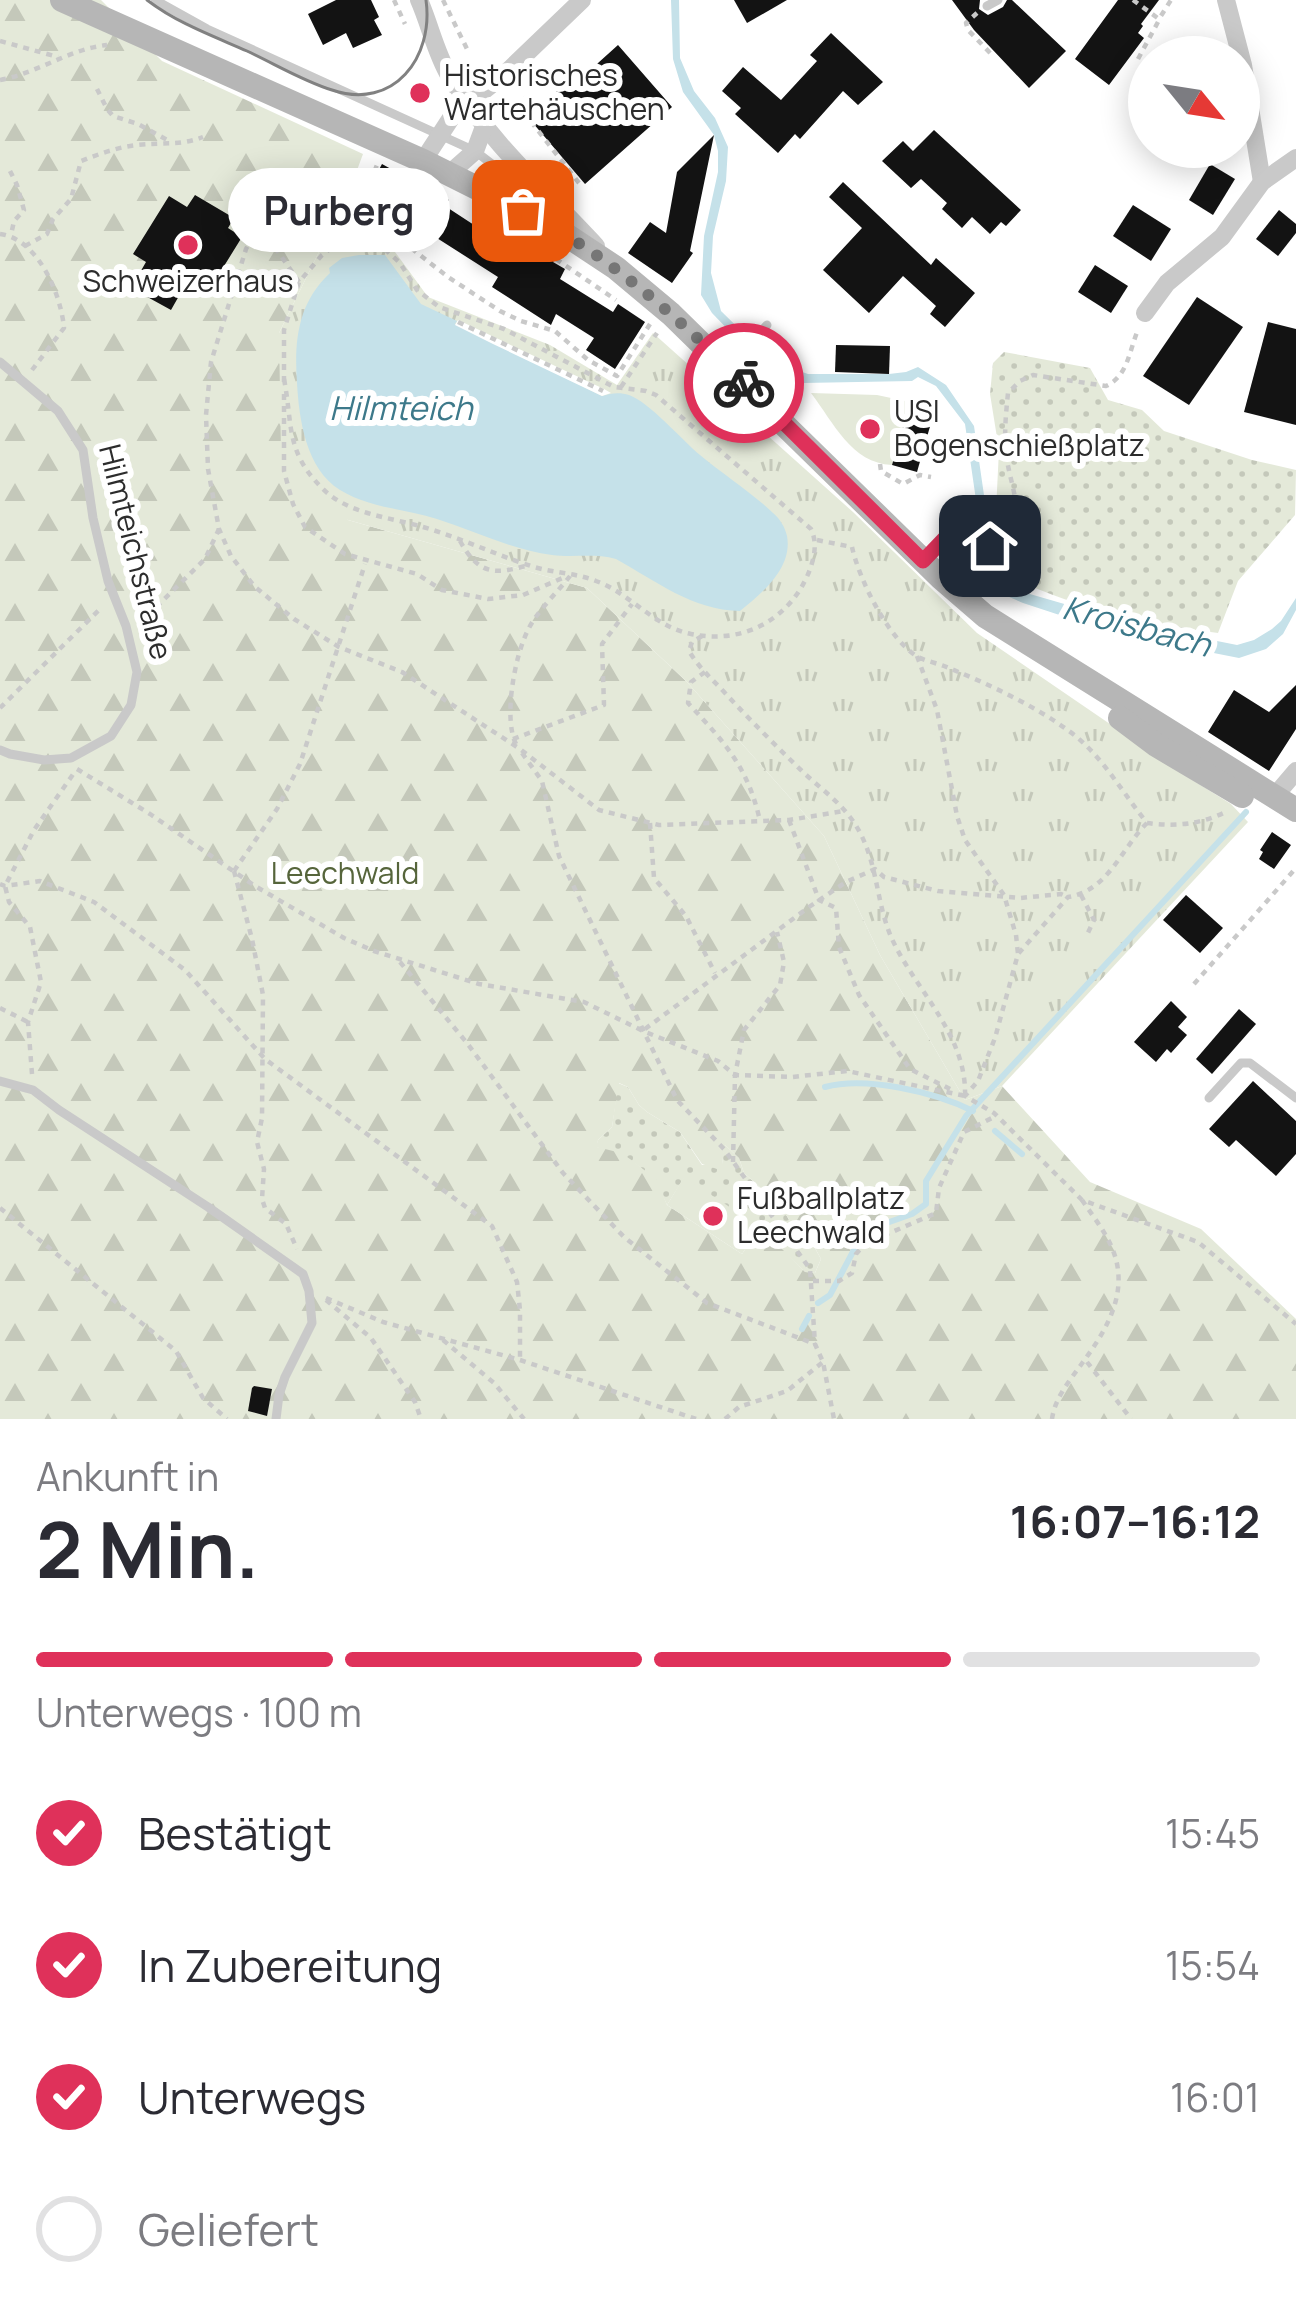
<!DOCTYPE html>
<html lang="de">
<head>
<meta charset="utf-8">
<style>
	:root { --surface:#fff; --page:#f2f2f3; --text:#2b2b33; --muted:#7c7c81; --line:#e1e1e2; --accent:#df315a }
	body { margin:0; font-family:Manrope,sans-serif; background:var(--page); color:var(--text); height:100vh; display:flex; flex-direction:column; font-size:45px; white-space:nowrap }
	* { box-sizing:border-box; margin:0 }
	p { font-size:39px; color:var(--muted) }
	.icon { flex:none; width:66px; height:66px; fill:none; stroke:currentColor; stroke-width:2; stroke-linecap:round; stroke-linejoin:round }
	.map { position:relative; height:1419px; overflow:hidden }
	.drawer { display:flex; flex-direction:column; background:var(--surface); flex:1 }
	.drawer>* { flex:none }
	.needle { width:78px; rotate:120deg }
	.fabs { position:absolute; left:1128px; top:36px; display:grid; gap:24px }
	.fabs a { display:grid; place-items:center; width:132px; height:132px; border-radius:50%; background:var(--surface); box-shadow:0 6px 30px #0003; font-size:60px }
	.pin { position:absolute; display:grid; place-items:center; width:102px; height:102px; color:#fff; margin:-51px; border-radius:24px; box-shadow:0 6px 18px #0006 }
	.courier { position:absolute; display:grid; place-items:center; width:120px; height:120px; margin:-60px; border:9px solid #df315a; border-radius:50%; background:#fff; color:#222; box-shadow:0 3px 15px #0007 }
	.bubble { position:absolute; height:84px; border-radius:42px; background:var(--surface); box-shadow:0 6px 30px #0003; font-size:39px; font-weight:700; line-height:84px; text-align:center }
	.summary em { font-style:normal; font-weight:700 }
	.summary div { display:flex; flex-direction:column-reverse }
	.summary { display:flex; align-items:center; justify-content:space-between; height:204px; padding:0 36px }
	h1 { font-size:78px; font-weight:700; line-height:90px }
	.bar { display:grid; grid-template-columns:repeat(4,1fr); gap:18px 12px; align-content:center; height:144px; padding:0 36px }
	.bar i { height:15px; border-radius:9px; background:var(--line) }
	.bar .current { background:var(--accent) }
	.bar p { grid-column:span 4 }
	ol { padding:0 36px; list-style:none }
	li { display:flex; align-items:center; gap:36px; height:132px }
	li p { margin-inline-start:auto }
	li .icon { padding:12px; border-radius:50%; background:var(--accent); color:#fff; stroke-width:4 }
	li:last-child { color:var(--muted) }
	li i { width:66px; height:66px; border:6px solid var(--line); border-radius:50% }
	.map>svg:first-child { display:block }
	.grass { fill:url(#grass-dots) }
	.forest { fill:url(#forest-firs); fill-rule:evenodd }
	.park { fill:url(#park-tufts) }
	.garden { fill:#e4e9d9 }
	.water { fill:#c5e1e9 }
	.pier { fill:#fff }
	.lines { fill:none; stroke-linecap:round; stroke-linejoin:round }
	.stream { stroke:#c5e1e9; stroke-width:6 }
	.building { fill:#131313 }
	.path { stroke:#c9c9c9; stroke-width:4.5; stroke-dasharray:6 6; stroke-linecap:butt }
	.service { stroke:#c9c9c9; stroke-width:9 }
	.minor { stroke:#c9c9c9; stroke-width:18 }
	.secondary { stroke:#b6b6b6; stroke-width:24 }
	.tram { stroke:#818181; stroke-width:3 }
	.done { stroke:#767676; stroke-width:12; stroke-dasharray:0 21.6 }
	.route { stroke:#df315a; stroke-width:15 }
	.poi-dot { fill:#df315a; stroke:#fff; stroke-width:4.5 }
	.labels { text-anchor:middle; stroke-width:12; stroke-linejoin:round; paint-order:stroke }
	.poi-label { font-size:30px; fill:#2c2c2c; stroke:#fff; text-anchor:start }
	.street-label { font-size:30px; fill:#2c2c2c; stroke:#fff }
	.park-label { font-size:30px; fill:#56653b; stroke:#fff }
	.water-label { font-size:33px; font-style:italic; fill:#3d798a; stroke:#fff }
</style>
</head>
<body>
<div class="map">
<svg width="1296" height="1419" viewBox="0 0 1296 1419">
	<defs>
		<pattern id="grass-dots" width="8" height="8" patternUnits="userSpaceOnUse" patternTransform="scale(3)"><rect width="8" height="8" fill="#e4e9d9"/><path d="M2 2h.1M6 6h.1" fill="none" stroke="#c4c8ba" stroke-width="1.8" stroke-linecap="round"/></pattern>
		<pattern id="forest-firs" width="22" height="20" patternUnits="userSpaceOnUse" patternTransform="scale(3)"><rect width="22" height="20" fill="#e4e9d9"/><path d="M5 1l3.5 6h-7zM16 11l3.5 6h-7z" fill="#c4c8ba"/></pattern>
		<pattern id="park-tufts" width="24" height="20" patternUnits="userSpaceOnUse" patternTransform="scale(3)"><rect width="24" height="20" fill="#e4e9d9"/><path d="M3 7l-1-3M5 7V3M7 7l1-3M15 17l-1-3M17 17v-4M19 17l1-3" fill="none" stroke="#c4c8ba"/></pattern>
	</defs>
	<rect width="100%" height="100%" fill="#fff"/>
	<!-- grass -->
	<g class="grass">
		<path d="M 1004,352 L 1090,368 L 1108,400 L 1142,410 L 1164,431 L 1252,460 L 1296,470 L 1295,515 L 1238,581 L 1218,633 C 1146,624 1065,606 1001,572 L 994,551 L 999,450 L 990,394 L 993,363 Z"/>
		<path d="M 618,1083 L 628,1087 L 639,1105 L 647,1112 L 680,1132 L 702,1165 L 722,1164 L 724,1144 L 739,1158 L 744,1173 L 780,1205 L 796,1231 L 810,1239 L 821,1259 L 815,1273 L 805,1272 L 780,1248 L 772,1247 L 684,1178 L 667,1205 C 652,1168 632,1159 596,1147 L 598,1140 L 612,1127 Z"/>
	</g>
	<!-- forest -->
	<path class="forest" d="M 0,0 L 101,0 L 162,61 L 363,154 L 350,189 L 279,333 L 348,520 L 587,588 L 687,682 L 824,836 L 880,955 L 965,1100 L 1002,1086 L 1090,1182 L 1201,1229 L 1296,1319 L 1296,1419 L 0,1419 ZM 619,1083 L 628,1087 L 639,1105 L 647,1112 L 680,1132 L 702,1164 L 717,1169 L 722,1164 L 725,1145 L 739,1158 L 744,1173 L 780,1205 L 796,1231 L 810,1239 L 821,1259 L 815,1273 L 805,1272 L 780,1247 L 772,1247 L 760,1227 L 742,1254 L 667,1205 L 657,1180 L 630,1159 L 621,1153 L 597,1147 L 598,1140 L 612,1127 Z"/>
	<!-- park -->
	<path class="park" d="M 350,189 L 393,207 L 387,241 L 428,297 L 550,345 L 617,385 L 653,333 L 853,512 L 977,633 L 1186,776 L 1231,804 L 1248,822 L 1002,1086 L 965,1100 L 880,955 L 824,836 L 687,682 L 587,588 L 348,520 L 281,454 L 279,333 Z"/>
	<!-- garden -->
	<g class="garden">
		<path d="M 811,393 L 877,395 L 910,402 L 892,465 C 851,463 834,423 811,393 Z"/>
		<path d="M 684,1177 L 760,1227 L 742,1254 L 667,1205 Z"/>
	</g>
	<!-- water -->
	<g class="water">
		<path d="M 671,0 L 679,0 L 680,58 L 694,91 L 715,118 L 728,147 L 726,181 L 713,236 L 711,273 L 721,311 L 773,362 L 808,374 L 889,374 L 906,372 L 918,367 L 946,385 L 974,426 L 986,509 L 985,564 L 1009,588 L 1137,625 L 1237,645 L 1254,640 L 1272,629 L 1281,621 L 1296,598 L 1296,610 L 1283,634 L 1266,649 L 1239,658 L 1153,641 L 1096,627 L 1023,603 L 986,587 L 970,566 L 969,556 L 977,507 L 965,424 L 936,386 L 918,377 L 912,381 L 803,383 L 762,365 L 712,313 L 701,295 L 704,236 L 718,172 L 718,151 L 714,135 L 683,92 L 673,59 Z"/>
		<path d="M 359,255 L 385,255 L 421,304 L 457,321 L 455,324 L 602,396 C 611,393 620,392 629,395 C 649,402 682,440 700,455 C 724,475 751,492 773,513 C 780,519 785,527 787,536 C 793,568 761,594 740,611 C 692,610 656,581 616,559 C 594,553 573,558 552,555 C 512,550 475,531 437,519 C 406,509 369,508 340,490 C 306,469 299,419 297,383 C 294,340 298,303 330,273 L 329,268 L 342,258 Z"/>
	</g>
	<!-- pier -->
	<path class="pier" d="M 458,320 L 604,389 L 611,393 L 602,396 L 493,344 L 455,325 Z"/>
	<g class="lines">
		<!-- stream -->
		<g class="stream">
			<path d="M 825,1087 C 866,1076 935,1092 973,1111"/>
			<path d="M 995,1131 L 1022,1154"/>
			<path d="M 818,1303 L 830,1295 L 864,1231 L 912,1214 L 926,1204 L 926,1181 L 966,1116 L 1246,812"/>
			<path d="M 802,1329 L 809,1316"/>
		</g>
	</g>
	<!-- building -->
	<g class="building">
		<path d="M 336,0 L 371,0 L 379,17 L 374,20 L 382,35 L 353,48 L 346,33 L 323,45 L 308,14 Z"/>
		<path d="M 734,0 L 787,0 L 747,23 Z"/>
		<path d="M 952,0 L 980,0 L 979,9 L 988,15 L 1003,7 L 1007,0 L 1012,0 L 1066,51 L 1029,88 L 974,30 Z"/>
		<path d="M 1118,0 L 1159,0 L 1141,24 L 1143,26 L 1138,33 L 1144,38 L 1109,85 L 1075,59 Z"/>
		<path d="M 831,33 L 883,82 L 858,105 L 843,91 L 800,139 L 795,134 L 778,153 L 735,114 L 741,108 L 722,91 L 743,67 L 781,100 L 817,61 L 810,55 Z"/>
		<path d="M 618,45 L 672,107 L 585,184 L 532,122 L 561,97 L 555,90 L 583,66 L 588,72 Z"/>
		<path d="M 934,130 L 1021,210 L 1006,226 L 1001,222 L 990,234 L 972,217 L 962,228 L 942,209 L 947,203 L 921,179 L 911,188 L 882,161 L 903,141 L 913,151 Z"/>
		<path d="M 714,135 L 690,251 L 693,253 L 672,283 L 628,253 L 650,222 L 666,233 L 677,172 Z"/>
		<path d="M 382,164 L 418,184 L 420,182 L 449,200 L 445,206 L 497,240 L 503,231 L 523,244 L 527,236 L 558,255 L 553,262 L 565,269 L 560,279 L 613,312 L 618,304 L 645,322 L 615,369 L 586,350 L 594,338 L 556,314 L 551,325 L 492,287 L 498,277 L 429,233 L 421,246 L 390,227 L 404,206 L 369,188 Z"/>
		<path d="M 1210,164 L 1235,179 L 1213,215 L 1189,200 Z"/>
		<path d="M 843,182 L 931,265 L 936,258 L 975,293 L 945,327 L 930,314 L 936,306 L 903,276 L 869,313 L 823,270 L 862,228 L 829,197 Z"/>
		<path d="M 195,195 L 234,218 L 228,228 L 242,237 L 208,292 L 188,280 L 171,310 L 131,288 L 146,262 L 133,254 L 169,196 L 187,207 Z"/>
		<path d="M 1133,205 L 1171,229 L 1151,261 L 1113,236 Z"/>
		<path d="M 1279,210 L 1296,224 L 1296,233 L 1278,256 L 1256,239 Z"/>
		<path d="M 1095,265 L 1128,286 L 1111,313 L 1078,292 Z"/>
		<path d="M 1197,297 L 1243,327 L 1189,405 L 1143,376 Z"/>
		<path d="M 1268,322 L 1296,329 L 1296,425 L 1244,412 Z"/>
		<path d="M 836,345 L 890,346 L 889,374 L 835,372 Z"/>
		<path d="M 910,402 L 935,409 L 917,472 L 892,465 Z"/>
		<path d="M 1296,685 L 1296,729 L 1269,771 L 1208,732 L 1234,690 L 1269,712 Z"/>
		<path d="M 1272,832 L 1291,845 L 1274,869 L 1259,859 L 1263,852 L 1260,850 Z"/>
		<path d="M 1186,895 L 1223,928 L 1200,953 L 1163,920 Z"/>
		<path d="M 1171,1001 L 1187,1017 L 1178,1027 L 1187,1035 L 1171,1053 L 1167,1049 L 1156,1062 L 1134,1042 Z"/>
		<path d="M 1239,1009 L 1256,1024 L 1212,1074 L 1196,1059 Z"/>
		<path d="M 1253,1081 L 1296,1121 L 1296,1154 L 1276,1176 L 1236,1140 L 1229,1147 L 1209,1129 Z"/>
		<path d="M 254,1386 L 272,1389 L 267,1416 L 248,1411 L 252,1388 Z"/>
	</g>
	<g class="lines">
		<!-- path -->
		<g class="path">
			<path d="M 394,0 L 405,24"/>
			<path d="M 443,0 L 467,49"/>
			<path d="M 1133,0 L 1159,19 L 1171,0"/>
			<path d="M 977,13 L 966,23 L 968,30 L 994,57"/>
			<path d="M 0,41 L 58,57"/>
			<path d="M 1138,59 L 1158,22"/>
			<path d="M 0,80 C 38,73 69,49 107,45"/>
			<path d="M 517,86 L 538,108 L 529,119 L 579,183"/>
			<path d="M 97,89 L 107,109 L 113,116 L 138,124 L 171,142"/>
			<path d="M 10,171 L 17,185 L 24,210 L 14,221 L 11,235"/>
			<path d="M 0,234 C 38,239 61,294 64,328 L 32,370"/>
			<path d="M 402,241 L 448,277 L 500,311 L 521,321 L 555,331 L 588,360 L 617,376 L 650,324"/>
			<path d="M 25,246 L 47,234 L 53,219 L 71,199 L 81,161 C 99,154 118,147 137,145 C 162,142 180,146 203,137"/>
			<path d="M 376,246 L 414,184"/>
			<path d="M 556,259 L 616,300"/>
			<path d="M 219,275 L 236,283"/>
			<path d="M 299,282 L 259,224 L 246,249 L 211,362 L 206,415 L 208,469 L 219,529 L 231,556 L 254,586 L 294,619 L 339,647 L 402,672 L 520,749 L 599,810 L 659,825 L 789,820 L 844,811"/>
			<path d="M 458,322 L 603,391"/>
			<path d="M 284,379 C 293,425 285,451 322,488 C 347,514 389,517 423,527 C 461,538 496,555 534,567 C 555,573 576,573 596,581 C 630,593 654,627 691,634 C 735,643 777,627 801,588 C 811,571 820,547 811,529 L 656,395 L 646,391 L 614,387 L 504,329 L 439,307 L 417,290 L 400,263 L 386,250 L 349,235 L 323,233 L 288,206"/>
			<path d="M 284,382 L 284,330 L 299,282 L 322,255 L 349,235 L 377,165"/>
			<path d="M 621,387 L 657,333"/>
			<path d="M 284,394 L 284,471 L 293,504 L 305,527 L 345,554 L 417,574 L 442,590 L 488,599 L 523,595 L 567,576"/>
			<path d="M 880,464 L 881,471 L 903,484 L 920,475 L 931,477"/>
			<path d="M 817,540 L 852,547"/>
			<path d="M 460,541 C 479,575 494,575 529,565"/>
			<path d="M 1010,544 L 1035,566"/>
			<path d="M 852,547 C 859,579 888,639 918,657 C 926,661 936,663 944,666 C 986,683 1032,704 1069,731 C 1101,754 1122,792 1147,823 C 1177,827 1201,824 1228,811"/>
			<path d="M 1004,549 L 1007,549 C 1029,523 1009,483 1006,453 C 1004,432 1006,413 1008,393 L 1020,381 L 1033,375 L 1106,386 C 1128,376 1129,351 1138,330"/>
			<path d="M 137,621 L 148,615 L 205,559 L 219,529"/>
			<path d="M 702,636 L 692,642 L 689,651 C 699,668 712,679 725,693 C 750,720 777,747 803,772 C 819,787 837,800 850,817 C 879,855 874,899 892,939 C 916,991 967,1035 965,1096"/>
			<path d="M 917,656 L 937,710 L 957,816 L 965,840 L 1004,895 L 1016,935 L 1018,954"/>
			<path d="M 705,672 L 691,682 L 688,703 C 725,743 748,767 760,821"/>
			<path d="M 0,708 L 101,608"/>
			<path d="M 513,739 L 604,705 L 602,644 L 632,604"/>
			<path d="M 516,744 C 503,718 515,655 528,630 C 537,611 557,593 570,576"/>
			<path d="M 522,753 L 542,781 L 559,856 L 677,1100 L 724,1149 L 810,1269 L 815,1344 L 823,1362 L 834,1419"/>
			<path d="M 77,769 L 150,814 L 255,886 L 344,938 L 374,951 L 479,984 L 584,1002 L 643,1031 L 718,1061 L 735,1075 L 792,1077 L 847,1071 L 965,1096"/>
			<path d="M 789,820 L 819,900 L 836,908 L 839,947 L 859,995 L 910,1069 L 954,1091"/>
			<path d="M 650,823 L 654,878 L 686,916 L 715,973"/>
			<path d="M 1147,823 C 1121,849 1108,891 1068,897 L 1018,954 L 995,1038 L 978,1081 L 965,1096 L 994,1113 L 1082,1200 L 1198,1242 L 1296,1324"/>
			<path d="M 234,871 L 252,939 L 263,995 L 262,1118 L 257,1142 L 264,1169 L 262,1199 L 265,1208 L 286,1224 L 297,1249"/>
			<path d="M 234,871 L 277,809 L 300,764 L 365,564"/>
			<path d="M 0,884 L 5,886 L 40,881 L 94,902 L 185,970 L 265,1059 L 492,1226 L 517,1282 L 520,1310 L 520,1360"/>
			<path d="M 1081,895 L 1094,920 L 1086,937"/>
			<path d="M 400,962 L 467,1043 L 563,1173 L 624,1237 L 707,1303 L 815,1344"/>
			<path d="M 1194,984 L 1296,868"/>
			<path d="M 0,1008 L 28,1022"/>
			<path d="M 645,1029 L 809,907 L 846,882 L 875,869 L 884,877 L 938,891 L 1020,898 L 1061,894 L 1068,897"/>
			<path d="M 32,1074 L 28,1022 L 41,982 L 30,927 L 9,902 L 5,886 L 34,830 L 74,773"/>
			<path d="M 733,1162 L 735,1075 L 744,1030 L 780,985 L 784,962 L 777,932"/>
			<path d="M 0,1208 L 176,1351 L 203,1398 L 227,1419"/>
			<path d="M 813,1281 L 839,1281 L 852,1273 L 856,1254 L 871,1237 L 885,1235 L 936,1213 L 939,1188 L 964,1132 L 996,1116"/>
			<path d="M 326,1298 L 383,1322 L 520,1360 L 696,1419"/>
			<path d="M 326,1300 L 371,1338 L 415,1402 L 421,1419"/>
			<path d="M 443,1340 L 494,1383 L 524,1419"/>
			<path d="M 1087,1362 L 1131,1419"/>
			<path d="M 725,1419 L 739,1407 L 787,1391 L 823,1362"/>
			<path d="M 1052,1419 C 1055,1397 1071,1379 1083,1362 C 1108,1328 1130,1290 1112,1248 C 1105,1231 1092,1215 1082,1200"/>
		</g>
		<!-- service -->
		<g class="service">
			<path d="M 155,0 L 207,29 L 475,151 L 545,205"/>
			<path d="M 987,6 L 998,0"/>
			<path d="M 0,362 L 58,411 L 83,450 L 93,518 L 108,581 L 126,626 L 137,672 L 131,705 L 111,736 L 71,758 L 44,760 L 10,754 L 0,750"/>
			<path d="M 730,366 L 767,325"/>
			<path d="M 924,561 L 947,537 L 966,547 L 990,546"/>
			<path d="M 0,1081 L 33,1090 L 59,1110 L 208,1207 L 303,1274 L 309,1291 L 312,1323 L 285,1377 L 279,1395 L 276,1419"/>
			<path d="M 1209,1098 L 1241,1063 L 1250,1063 L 1296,1098"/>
		</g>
		<!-- minor -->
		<g class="minor">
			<path d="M 419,0 C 430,25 436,54 450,77 C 488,140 547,193 596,246"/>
			<path d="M 1226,0 L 1243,65 L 1262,182"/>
			<path d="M 423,161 L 453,115 L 506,73 L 582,0"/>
			<path d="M 449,174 L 475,151 L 485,124"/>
			<path d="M 1145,313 L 1167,283 L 1222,237 L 1262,182 L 1296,158"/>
			<path d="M 1274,797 L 1296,771"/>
		</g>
		<!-- secondary -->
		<g class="secondary">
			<path d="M 62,0 L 423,161 L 551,225 L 616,268 L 671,314 L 941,578 L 985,616 L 1296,810"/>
			<path d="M 1120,718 L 1156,745 L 1242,796"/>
		</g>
		<!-- tram -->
		<path class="tram" d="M 147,0 C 177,23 213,36 247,51 C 275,64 303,81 332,90 C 394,111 434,57 426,0"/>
	</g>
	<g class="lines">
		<!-- done -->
		<path class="done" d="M 523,211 C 608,254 677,317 744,383"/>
		<!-- route -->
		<path class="route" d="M 744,383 L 923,561 L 947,536 L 966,547 L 990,546"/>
	</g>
	<!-- markers -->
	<g class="poi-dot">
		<circle cx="420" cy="93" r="12"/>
		<circle cx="188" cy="245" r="12"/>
		<circle cx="870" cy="429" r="12"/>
		<circle cx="713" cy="1216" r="12"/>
	</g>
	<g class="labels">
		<!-- poi labels -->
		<g class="poi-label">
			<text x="444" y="86">Historisches<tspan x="444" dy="34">Wartehäuschen</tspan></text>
			<text x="188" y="292" text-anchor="middle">Schweizerhaus</text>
			<text x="894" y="422">USI<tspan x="894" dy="34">Bogenschießplatz</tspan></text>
			<text x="737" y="1209">Fußballplatz<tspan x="737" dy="34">Leechwald</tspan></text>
		</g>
		<!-- street labels -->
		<g class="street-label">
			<text transform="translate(135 552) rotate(76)" y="10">Hilmteichstraße</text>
		</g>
		<!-- park labels -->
		<g class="park-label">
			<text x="345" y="884">Leechwald</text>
		</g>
		<!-- water labels -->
		<g class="water-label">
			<text x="401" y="420">Hilmteich</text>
			<text transform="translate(1137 626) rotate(15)" y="12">Kroisbach</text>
		</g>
	</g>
</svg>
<div class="fabs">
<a><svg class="needle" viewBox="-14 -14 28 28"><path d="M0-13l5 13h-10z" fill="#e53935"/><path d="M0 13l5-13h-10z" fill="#7c7c81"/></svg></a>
</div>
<div class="pin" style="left:523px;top:211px;background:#ea580c"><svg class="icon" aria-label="bag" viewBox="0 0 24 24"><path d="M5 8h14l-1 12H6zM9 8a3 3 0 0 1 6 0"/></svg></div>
<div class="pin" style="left:990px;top:546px;background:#1f2937"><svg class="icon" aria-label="home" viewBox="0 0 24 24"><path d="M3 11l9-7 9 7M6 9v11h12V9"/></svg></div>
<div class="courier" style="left:744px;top:383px"><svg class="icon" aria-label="bike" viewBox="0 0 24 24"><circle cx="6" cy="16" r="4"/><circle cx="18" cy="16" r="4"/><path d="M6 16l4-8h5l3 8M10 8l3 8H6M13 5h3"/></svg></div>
<div class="bubble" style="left:228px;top:168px;width:222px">Purberg</div>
</div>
<section class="drawer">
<div class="summary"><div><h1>2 Min.</h1><p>Ankunft in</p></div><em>16:07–16:12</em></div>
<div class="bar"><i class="current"></i><i class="current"></i><i class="current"></i><i></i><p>Unterwegs · 100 m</p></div>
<ol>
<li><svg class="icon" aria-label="check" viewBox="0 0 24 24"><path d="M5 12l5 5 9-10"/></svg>Bestätigt<p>15:45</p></li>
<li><svg class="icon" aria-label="check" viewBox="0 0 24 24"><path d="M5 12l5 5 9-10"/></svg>In Zubereitung<p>15:54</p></li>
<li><svg class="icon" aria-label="check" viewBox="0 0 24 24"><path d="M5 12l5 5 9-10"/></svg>Unterwegs<p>16:01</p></li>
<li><i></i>Geliefert</li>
</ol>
</section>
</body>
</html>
